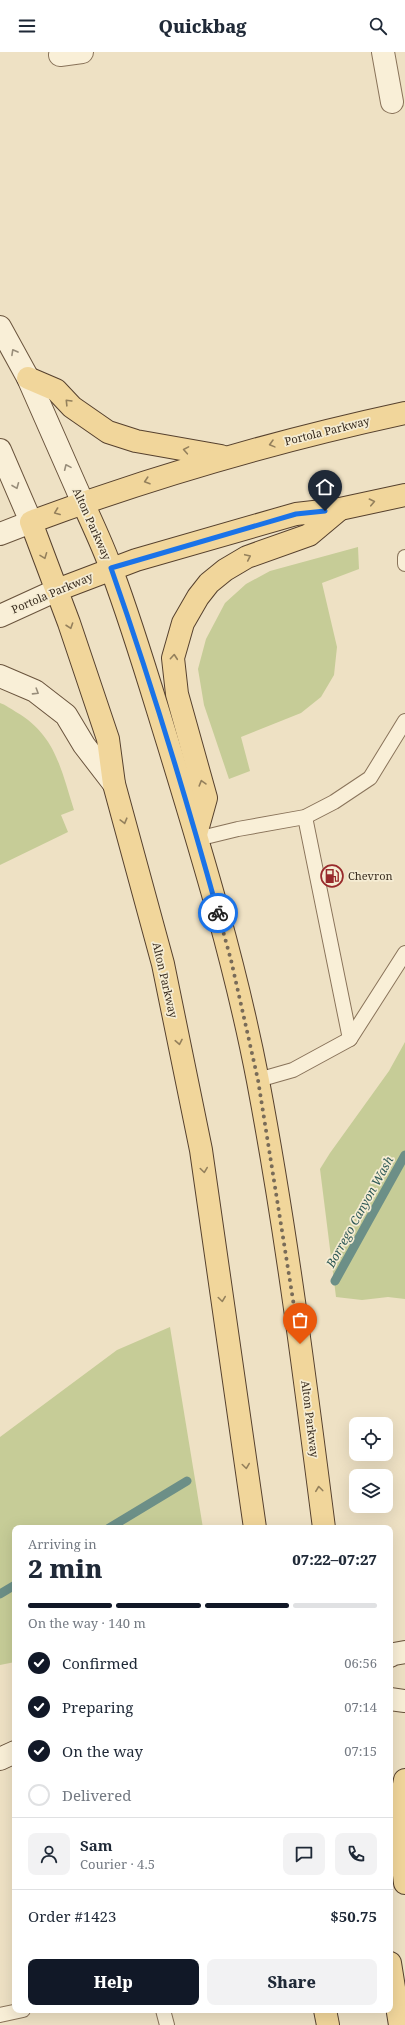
<!DOCTYPE html>
<html lang="en">
<head>
<meta charset="utf-8">
<style>
	:root { --surface:#fff; --page:#f2f2f3; --text:#1f2937; --muted:#747a83; --line:#e0e1e3; --accent:#111827 }
	body { margin:0; font-family:"Noto Serif",serif; background:var(--page); color:var(--text); height:100vh; display:flex; flex-direction:column; font-size:15px; white-space:nowrap }
	* { box-sizing:border-box; margin:0 }
	p { font-size:13px; color:var(--muted) }
	.icon { flex:none; width:22px; height:22px; fill:none; stroke:currentColor; stroke-width:2; stroke-linecap:round; stroke-linejoin:round }
	.map { position:relative; flex:1; overflow:hidden }
	.drawer { position:absolute; left:12px; top:1473px; width:381px; height:488px; display:flex; flex-direction:column; background:var(--surface); border-radius:8px; box-shadow:0 4px 16px #0002 }
	.drawer>* { flex:none }
	.buttons { position:absolute; left:349px; top:1365px; display:grid; gap:8px }
	.buttons a { display:grid; place-items:center; width:44px; height:44px; border-radius:8px; background:var(--surface); box-shadow:0 4px 16px #0002; font-size:20px }
	.pin { position:absolute; display:grid; place-items:center; width:34px; height:34px; color:#fff; margin:-41px -17px; border-radius:50% 50% 50% 0; rotate:-45deg; box-shadow:0 0 4px #0007 }
	.pin .icon { rotate:45deg }
	.courier { position:absolute; display:grid; place-items:center; width:40px; height:40px; margin:-20px; border:3px solid #1a73e8; border-radius:50%; background:#fff; color:#222; box-shadow:0 1px 5px #0007 }
	.head em { font-style:normal; font-weight:800 }
	.head div { display:flex; flex-direction:column-reverse }
	.head { display:flex; align-items:center; justify-content:space-between; height:68px; padding:0 16px }
	h1 { font-size:26px; font-weight:800; line-height:30px }
	.bar { display:grid; grid-template-columns:repeat(4,1fr); gap:6px 4px; align-content:center; height:48px; padding:0 16px }
	.bar i { height:5px; border-radius:3px; background:var(--line) }
	.bar .current { background:var(--accent) }
	.bar p { grid-column:span 4 }
	.line { display:flex; align-items:center; gap:10px; padding:0 16px; border-top:1px solid var(--line) }
	.line div { flex:1 }
	.round { display:grid; place-items:center; flex:none; width:42px; height:42px; border-radius:8px; background:var(--page) }
	ol { padding:0 16px; list-style:none }
	li { display:flex; align-items:center; gap:12px; height:44px }
	li p { margin-inline-start:auto }
	li .icon { padding:4px; border-radius:50%; background:var(--accent); color:#fff; stroke-width:4 }
	li:last-child { color:var(--muted) }
	li i { width:22px; height:22px; border:2px solid var(--line); border-radius:50% }
	.cta { display:flex; gap:8px; margin-top:auto; padding:8px 16px }
	.cta a { flex:1; height:46px; border-radius:8px; background:var(--accent); color:#fff; font-size:16px; font-weight:800; line-height:46px; text-align:center }
	.cta a+a { background:var(--page); color:var(--text) }
	header { display:flex; justify-content:space-between; align-items:center; height:52px; padding:0 16px; background:var(--surface); font-size:18px; font-weight:800 }
	.map>svg:first-child { display:block }
	.green { fill:#c6cc97 }
	.lines { fill:none; stroke-linecap:round; stroke-linejoin:round }
	.stream { stroke:#6c8f87; stroke-width:9 }
	.lane-casing { stroke:#89735a; stroke-width:16 }
	.street-casing { stroke:#89735a; stroke-width:24 }
	.secondary-casing { stroke:#6a543d; stroke-width:24 }
	.primary-casing { stroke:#56412e; stroke-width:24 }
	.lane { stroke:#f9efd7; stroke-width:14 }
	.street { stroke:#f9efd7; stroke-width:22 }
	.secondary { stroke:#f9efd7; stroke-width:22 }
	.primary { stroke:#f1d69b; stroke-width:22 }
	.oneway { stroke:#988d7a }
	.oneway2 { stroke:#94805c }
	.done { stroke:#786b58; stroke-width:4; stroke-dasharray:0 7.2 }
	.route { stroke:#1a73e8; stroke-width:5 }
	.labels { text-anchor:middle; stroke-width:3.5; stroke-linejoin:round; paint-order:stroke }
	.street-label { font-size:11px; fill:#382b1e; stroke:#f5ecd3 }
	.poi-label { font-size:11px; fill:#382b1e; stroke:#f5ecd3; text-anchor:start }
	.water-label { font-size:12px; font-style:italic; fill:#2d5855; stroke:#f5ecd3 }
</style>
</head>
<body>
<header><svg class="icon" aria-label="menu" viewBox="0 0 24 24"><path d="M4 6h16M4 12h16M4 18h16"/></svg>Quickbag<svg class="icon" aria-label="search" viewBox="0 0 24 24"><circle cx="10" cy="10" r="6"/><path d="M15 15l6 6"/></svg></header>
<div class="map">
<svg width="405" height="1973" viewBox="0 0 405 1973">
	<rect width="100%" height="100%" fill="#eee1c4"/>
	<!-- green -->
	<g class="green">
		<path d="M 358,495 L 359,517 L 322,531 L 337,595 L 334,623 L 321,645 L 301,661 L 241,685 L 250,719 L 229,727 L 204,653 L 198,617 L 206,587 L 225,551 L 246,532 L 270,519 Z"/>
		<path d="M 0,651 C 6,653 11,657 16,660 C 56,683 61,718 74,758 L 61,763 L 68,780 L 0,813 Z"/>
		<path d="M 405,990 L 405,1247 L 388,1245 L 362,1248 L 336,1245 L 320,1117 L 330,1101 L 389,1019 Z"/>
		<path d="M 170,1275 L 203,1476 L 15,1476 L 15,1610 L 0,1613 L 0,1385 L 117,1298 Z"/>
	</g>
	<g class="lines">
		<!-- stream -->
		<g class="stream">
			<path d="M 335,1229 L 405,1103"/>
			<path d="M 109,1476 L 187,1429"/>
			<path d="M 0,1542 L 15,1533"/>
		</g>
		<!-- lane casing -->
		<g class="lane-casing">
			<g id="lane">
				<path d="M 405,505 L 405,512"/>
				<path d="M 305,765 L 350,987"/>
				<path d="M 197,787 L 238,777 L 305,765 L 334,750 L 370,726 L 405,669"/>
				<path d="M 258,1028 L 293,1018 L 350,987 L 405,901"/>
				<path d="M 163,1958 L 167,1973"/>
				<path d="M 0,1963 L 23,1958"/>
			</g>
		</g>
		<!-- street casing -->
		<g class="street-casing">
			<g id="street">
				<path d="M 383,0 L 392,50"/>
				<path d="M 60,3 L 82,0"/>
			</g>
		</g>
		<!-- secondary casing -->
		<g class="secondary-casing">
			<g id="secondary">
				<path d="M 0,275 L 28,326 L 83,451"/>
				<path d="M 0,398 L 31,470 L 0,482"/>
				<path d="M 0,564 L 57,538"/>
				<path d="M 0,624 L 35,639 L 66,663 L 84,693 L 114,732"/>
				<path d="M 390,1604 L 394,1602 L 405,1600"/>
				<path d="M 390,1647 L 405,1649"/>
				<path d="M 0,1707 L 15,1700"/>
			</g>
		</g>
		<!-- primary casing -->
		<g class="primary-casing">
			<g id="primary">
				<path d="M 28,326 L 56,338 L 72,355 L 108,380 L 136,389 L 221,404"/>
				<path d="M 83,451 C 93,473 104,496 112,519 C 133,575 150,633 168,691 C 202,802 236,914 258,1029 C 286,1177 305,1327 324,1476"/>
				<path d="M 57,538 L 136,508 L 296,462 L 340,457 L 405,443"/>
				<path d="M 196,782 L 206,746 L 177,642 L 173,606 L 183,571 L 198,545 L 209,531 L 225,518 L 247,505 L 309,483 L 340,457"/>
				<path d="M 255,1476 L 201,1098 L 163,912 L 114,732 L 108,687 L 69,571 L 31,470 C 154,424 276,389 405,361"/>
				<path d="M 405,1728 L 397,1767 L 405,1831"/>
				<path d="M 390,1911 L 400,1973"/>
				<path d="M 325,1958 L 328,1973"/>
			</g>
		</g>
		<!-- lane -->
		<use href="#lane" class="lane"/>
		<!-- street -->
		<use href="#street" class="street"/>
		<!-- secondary -->
		<use href="#secondary" class="secondary"/>
		<!-- primary -->
		<use href="#primary" class="primary"/>
	</g>
	<!-- one-way arrows -->
	<defs><path id="oneway-chevron" d="M-2-3.5L2.5 0L-2 3.5" fill="none" stroke-width="1.6" stroke-linecap="round" stroke-linejoin="round"/></defs>
	<g class="oneway">
		<use href="#oneway-chevron" transform="translate(14 300) rotate(-119)"/>
		<use href="#oneway-chevron" transform="translate(67 415) rotate(-114)"/>
		<use href="#oneway-chevron" transform="translate(16 434) rotate(68)"/>
		<use href="#oneway-chevron" transform="translate(36 640) rotate(32)"/>
	</g>
	<g class="oneway2">
		<use href="#oneway-chevron" transform="translate(68 350) rotate(-134)"/>
		<use href="#oneway-chevron" transform="translate(272 392) rotate(165)"/>
		<use href="#oneway-chevron" transform="translate(186 398) rotate(-170)"/>
		<use href="#oneway-chevron" transform="translate(147 429) rotate(162)"/>
		<use href="#oneway-chevron" transform="translate(372 450) rotate(-12)"/>
		<use href="#oneway-chevron" transform="translate(57 460) rotate(159)"/>
		<use href="#oneway-chevron" transform="translate(44 504) rotate(69)"/>
		<use href="#oneway-chevron" transform="translate(248 505) rotate(-25)"/>
		<use href="#oneway-chevron" transform="translate(70 574) rotate(71)"/>
		<use href="#oneway-chevron" transform="translate(174 605) rotate(-85)"/>
		<use href="#oneway-chevron" transform="translate(202 731) rotate(-106)"/>
		<use href="#oneway-chevron" transform="translate(124 769) rotate(75)"/>
		<use href="#oneway-chevron" transform="translate(179 990) rotate(79)"/>
		<use href="#oneway-chevron" transform="translate(204 1118) rotate(82)"/>
		<use href="#oneway-chevron" transform="translate(222 1247) rotate(82)"/>
		<use href="#oneway-chevron" transform="translate(246 1414) rotate(82)"/>
		<use href="#oneway-chevron" transform="translate(319 1437) rotate(-97)"/>
	</g>
	<g class="lines">
		<!-- done -->
		<path class="done" d="M 218,861 L 231,908 L 258,1028 L 300,1292"/>
		<!-- route -->
		<path class="route" d="M 218,861 C 186,745 151,630 111,516 L 296,462 L 325,459"/>
	</g>
	<!-- icons -->
	<defs>
		<g id="fuel-ring" transform="scale(1.15)"><circle r="9.5" fill="#f5ecd3" stroke="#982a2b" stroke-width="1.5"/><path d="M-5.5-6h7V0h2V4h1.3V-2.5L3-4.5l.8-.8L6-3V5H2.5V1h-1V6h-7ZM-4.2-4.7v3.2H.2V-4.7Z" fill="#982a2b"/></g>
	</defs>
	<g fill-rule="evenodd">
		<use href="#fuel-ring" x="332" y="824"/>
	</g>
	<g class="labels">
		<!-- street labels -->
		<g class="street-label">
			<text transform="translate(327 379) rotate(-14)" y="4">Portola Parkway</text>
			<text transform="translate(92 472) rotate(66)" y="4">Alton Parkway</text>
			<text transform="translate(52 541) rotate(-23)" y="4">Portola Parkway</text>
			<text transform="translate(165 928) rotate(77)" y="4">Alton Parkway</text>
			<text transform="translate(310 1367) rotate(83)" y="4">Alton Parkway</text>
		</g>
		<!-- poi labels -->
		<g class="poi-label">
			<text x="348" y="828">Chevron</text>
		</g>
		<!-- water labels -->
		<g class="water-label">
			<text transform="translate(360 1160) rotate(-61)" y="4">Borrego Canyon Wash</text>
		</g>
	</g>
</svg>
<div class="buttons">
<a><svg class="icon" aria-label="locate" viewBox="0 0 24 24"><circle cx="12" cy="12" r="6"/><path d="M12 2v4M12 18v4M2 12h4M18 12h4"/></svg></a>
<a><svg class="icon" aria-label="layers" viewBox="0 0 24 24"><path d="M12 4l9 5-9 5-9-5zM3 14l9 5 9-5"/></svg></a>
</div>
<div class="pin" style="left:300px;top:1292px;background:#ea580c"><svg class="icon" aria-label="bag" viewBox="0 0 24 24"><path d="M5 8h14l-1 12H6zM9 8a3 3 0 0 1 6 0"/></svg></div>
<div class="pin" style="left:325px;top:459px;background:#1f2937"><svg class="icon" aria-label="home" viewBox="0 0 24 24"><path d="M3 11l9-7 9 7M6 9v11h12V9"/></svg></div>
<div class="courier" style="left:218px;top:861px"><svg class="icon" aria-label="bike" viewBox="0 0 24 24"><circle cx="6" cy="16" r="4"/><circle cx="18" cy="16" r="4"/><path d="M6 16l4-8h5l3 8M10 8l3 8H6M13 5h3"/></svg></div>
<section class="drawer">
<div class="head"><div><h1>2 min</h1><p>Arriving in</p></div><em>07:22–07:27</em></div>
<div class="bar"><i class="current"></i><i class="current"></i><i class="current"></i><i></i><p>On the way · 140 m</p></div>
<ol>
<li><svg class="icon" aria-label="check" viewBox="0 0 24 24"><path d="M5 12l5 5 9-10"/></svg>Confirmed<p>06:56</p></li>
<li><svg class="icon" aria-label="check" viewBox="0 0 24 24"><path d="M5 12l5 5 9-10"/></svg>Preparing<p>07:14</p></li>
<li><svg class="icon" aria-label="check" viewBox="0 0 24 24"><path d="M5 12l5 5 9-10"/></svg>On the way<p>07:15</p></li>
<li><i></i>Delivered</li>
</ol>
<div class="line" style="height:72px"><a class="round"><svg class="icon" aria-label="person" viewBox="0 0 24 24"><circle cx="12" cy="8" r="4"/><path d="M4 21q1-7 8-7t8 7"/></svg></a><div><b>Sam</b><p>Courier · 4.5</p></div><a class="round"><svg class="icon" aria-label="chat" viewBox="0 0 24 24"><path d="M4 5h16v11H9l-5 4z"/></svg></a><a class="round"><svg class="icon" aria-label="phone" viewBox="0 0 24 24"><path d="M5 4h4l2 5-3 2q2 4 5 5l2-3 5 2v4C11 20 4 13 5 4z"/></svg></a></div>
<div class="line" style="height:52px"><div>Order #1423</div><b>$50.75</b></div>
<div class="cta"><a>Help</a><a>Share</a></div>
</section>
</div>
</body>
</html>
